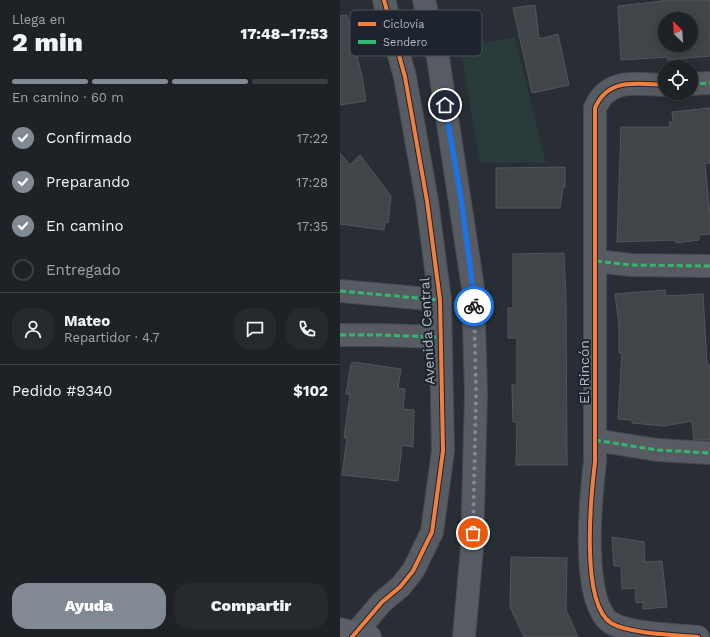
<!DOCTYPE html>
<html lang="es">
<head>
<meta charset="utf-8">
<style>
	:root { --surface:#1e2226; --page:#262a2e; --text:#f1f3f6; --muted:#a1a4a7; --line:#3c3f43; --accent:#818a92 }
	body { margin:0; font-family:"Work Sans",sans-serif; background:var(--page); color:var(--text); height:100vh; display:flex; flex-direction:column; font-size:15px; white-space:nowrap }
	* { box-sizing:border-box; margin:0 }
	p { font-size:13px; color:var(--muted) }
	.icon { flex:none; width:22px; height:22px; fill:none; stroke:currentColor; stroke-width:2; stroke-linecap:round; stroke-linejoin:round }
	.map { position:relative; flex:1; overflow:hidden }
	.sheet { display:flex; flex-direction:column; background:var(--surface); width:340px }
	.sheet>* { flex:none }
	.needle { width:26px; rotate:335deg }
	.fabs { position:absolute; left:318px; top:12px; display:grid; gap:8px }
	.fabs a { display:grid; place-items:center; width:40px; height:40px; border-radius:50%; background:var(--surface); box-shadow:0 2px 10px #0003,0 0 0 1px var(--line); font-size:20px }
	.pin { position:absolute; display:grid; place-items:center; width:34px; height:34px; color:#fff; margin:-17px; border:2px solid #fff; border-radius:50%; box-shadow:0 1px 4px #0007 }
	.courier { position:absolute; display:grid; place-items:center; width:40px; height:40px; margin:-20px; border:3px solid #1a73e8; border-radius:50%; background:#fff; color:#222; box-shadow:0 1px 5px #0007 }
	.summary em { font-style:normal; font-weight:800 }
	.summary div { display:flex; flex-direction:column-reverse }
	.summary { display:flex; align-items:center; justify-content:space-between; height:68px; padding:0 12px }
	h1 { font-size:26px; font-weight:800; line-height:30px }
	.bar { display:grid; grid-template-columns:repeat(4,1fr); gap:6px 4px; align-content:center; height:48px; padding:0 12px }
	.bar i { height:5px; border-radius:3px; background:var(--line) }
	.bar .selected { background:var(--accent) }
	.bar p { grid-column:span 4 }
	.line { display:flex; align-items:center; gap:10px; padding:0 12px; border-top:1px solid var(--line) }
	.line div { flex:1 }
	.round { display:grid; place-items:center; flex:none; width:42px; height:42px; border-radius:16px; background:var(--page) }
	ol { padding:0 12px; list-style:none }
	li { display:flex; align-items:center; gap:12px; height:44px }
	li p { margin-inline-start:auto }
	li .icon { padding:4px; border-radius:50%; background:var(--accent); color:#fff; stroke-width:4 }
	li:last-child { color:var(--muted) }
	li i { width:22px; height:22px; border:2px solid var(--line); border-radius:50% }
	.cta { display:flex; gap:8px; margin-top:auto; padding:8px 12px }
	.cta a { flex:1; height:46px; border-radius:16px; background:var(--accent); color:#fff; font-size:16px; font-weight:800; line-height:46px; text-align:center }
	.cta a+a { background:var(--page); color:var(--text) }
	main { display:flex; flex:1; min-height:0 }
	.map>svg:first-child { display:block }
	.grass { fill:#283b3a }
	.building { fill:#40454a; stroke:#50565b; fill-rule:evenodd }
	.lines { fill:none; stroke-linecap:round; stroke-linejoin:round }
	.street-casing { stroke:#464a4e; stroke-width:24 }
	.secondary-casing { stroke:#464a4e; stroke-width:24 }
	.street { stroke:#575c62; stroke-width:22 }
	.secondary { stroke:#5c6066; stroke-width:22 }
	.quiet { stroke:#33b770; stroke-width:3; stroke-dasharray:6 3; stroke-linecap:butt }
	.cycleway-casing { stroke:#1c252e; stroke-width:6 }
	.cycleway { stroke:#f27e40; stroke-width:4 }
	.done { stroke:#818a92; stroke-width:4; stroke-dasharray:0 7.2 }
	.route { stroke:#1a73e8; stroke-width:5 }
	.labels { text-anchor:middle; stroke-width:4; stroke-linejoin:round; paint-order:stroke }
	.street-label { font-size:14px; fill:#b1bbc5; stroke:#1c252e }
	.key { fill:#1c252e; stroke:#49525b; stroke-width:1 }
	.key-label { font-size:11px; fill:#b1bbc5 }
</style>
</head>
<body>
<main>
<section class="sheet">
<div class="summary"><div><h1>2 min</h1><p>Llega en</p></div><em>17:48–17:53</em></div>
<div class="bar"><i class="selected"></i><i class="selected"></i><i class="selected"></i><i></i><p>En camino · 60 m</p></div>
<ol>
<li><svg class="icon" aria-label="check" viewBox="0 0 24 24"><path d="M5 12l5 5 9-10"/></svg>Confirmado<p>17:22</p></li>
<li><svg class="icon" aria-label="check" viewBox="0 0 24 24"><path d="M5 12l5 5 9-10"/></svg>Preparando<p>17:28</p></li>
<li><svg class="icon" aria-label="check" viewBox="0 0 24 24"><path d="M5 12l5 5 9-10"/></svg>En camino<p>17:35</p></li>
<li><i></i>Entregado</li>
</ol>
<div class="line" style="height:72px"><a class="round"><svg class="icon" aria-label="person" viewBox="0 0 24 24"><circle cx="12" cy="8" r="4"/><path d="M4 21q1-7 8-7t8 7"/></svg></a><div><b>Mateo</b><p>Repartidor · 4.7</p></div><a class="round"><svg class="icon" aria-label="chat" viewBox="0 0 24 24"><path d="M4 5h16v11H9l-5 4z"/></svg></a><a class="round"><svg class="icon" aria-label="phone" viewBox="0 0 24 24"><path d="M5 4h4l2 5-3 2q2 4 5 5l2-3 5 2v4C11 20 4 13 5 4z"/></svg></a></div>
<div class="line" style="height:52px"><div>Pedido #9340</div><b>$102</b></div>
<div class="cta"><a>Ayuda</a><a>Compartir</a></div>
</section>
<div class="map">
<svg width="370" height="637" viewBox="0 0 370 637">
	<rect width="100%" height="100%" fill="#282e33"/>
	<!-- grass -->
	<path class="grass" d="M 175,37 L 206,163 L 140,163 L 120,48 Z"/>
	<!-- building -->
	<g class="building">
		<path d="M 321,0 L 370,0 L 370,56 L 327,60 L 327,57 L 281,60 L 278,6 L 322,1 ZM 325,19 L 351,19 L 351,45 L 325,45 Z"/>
		<path d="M 195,5 L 199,39 L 218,34 L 229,85 L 192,93 L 173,8 Z"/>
		<path d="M 7,15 L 22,76 L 26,101 L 0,105 L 0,16 Z"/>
		<path d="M 370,108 L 370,163 L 365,164 L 370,215 L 370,234 L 359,235 L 359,240 L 336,243 L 335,240 L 277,242 L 281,127 L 330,127 L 329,122 L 333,122 L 332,112 Z"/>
		<path d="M 0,153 L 10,165 L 20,155 L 51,196 L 48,223 L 45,222 L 44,230 L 0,224 Z"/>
		<path d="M 225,167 L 225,187 L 223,187 L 220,208 L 156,208 L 156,168 Z"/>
		<path d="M 224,253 L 226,298 L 227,465 L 176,465 L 177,422 L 173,422 L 172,385 L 177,385 L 177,338 L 168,338 L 168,308 L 173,308 L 173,254 Z"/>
		<path d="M 325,290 L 326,296 L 363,294 L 367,365 L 370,365 L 370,440 L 354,440 L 352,421 L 324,426 L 292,423 L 292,420 L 278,419 L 282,353 L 279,353 L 279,326 L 275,294 Z"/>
		<path d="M 13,362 L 61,369 L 58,388 L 65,389 L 63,409 L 74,410 L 73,447 L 62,445 L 58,481 L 2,475 L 7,438 L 4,438 L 10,394 L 6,394 L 11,364 L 12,364 Z"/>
		<path d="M 272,537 L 304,542 L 305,562 L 322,561 L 327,607 L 303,609 L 303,602 L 296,603 L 295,588 L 282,589 L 281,566 L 274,566 Z"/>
		<path d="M 171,557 L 227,558 L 226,610 L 238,637 L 184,637 L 170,607 Z"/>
	</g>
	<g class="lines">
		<!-- street casing -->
		<g class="street-casing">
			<g id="street">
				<path d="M 84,0 L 98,58 L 133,288 L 136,394 L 132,548 L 124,637"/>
				<path d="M 351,84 L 370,83"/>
				<path d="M 325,85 C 297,84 268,77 255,108 L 255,462 C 251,495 240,603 271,623 C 290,634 336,635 358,637"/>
				<path d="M 256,261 L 291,265 L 370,266"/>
				<path d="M 0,291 L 100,300"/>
				<path d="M 0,335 L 41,335 L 99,337"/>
				<path d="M 255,440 L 317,450 L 370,453"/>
				<path d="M 12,637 L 42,602 L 60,587 L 73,571 L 92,532 L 103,451 L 100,300 L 87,201 L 65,77 L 44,0"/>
			</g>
		</g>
		<!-- secondary casing -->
		<g class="secondary-casing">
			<path id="secondary" d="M 0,629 L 30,637"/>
		</g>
		<!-- street -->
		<use href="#street" class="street"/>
		<!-- secondary -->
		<use href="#secondary" class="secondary"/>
		<!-- quiet -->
		<g class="quiet">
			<path d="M 351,84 L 370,83"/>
			<path d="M 256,261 L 291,265 L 370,266"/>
			<path d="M 0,291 L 100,300"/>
			<path d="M 0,335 L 41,335 L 99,337"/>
			<path d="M 255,440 L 317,450 L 370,453"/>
		</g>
		<!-- cycleway casing -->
		<g class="cycleway-casing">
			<g id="cycleway">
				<path d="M 325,85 C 297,84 268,77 255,108 L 255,462 C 251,495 240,603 271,623 C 290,634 336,635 358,637"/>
				<path d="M 12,637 L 42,602 L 60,587 L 73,571 L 92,532 L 103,451 L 100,300 L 87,201 L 65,77 L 44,0"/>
			</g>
		</g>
		<!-- cycleway -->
		<use href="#cycleway" class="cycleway"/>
	</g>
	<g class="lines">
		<!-- done -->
		<path class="done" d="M 133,533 L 136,394 L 134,306"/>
		<!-- route -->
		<path class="route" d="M 105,105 L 121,198 L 133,288 L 134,306"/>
	</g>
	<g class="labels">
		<!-- street labels -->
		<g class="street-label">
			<text transform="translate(87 331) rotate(-93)" y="5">Avenida Central</text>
			<text transform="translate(244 372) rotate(-90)" y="5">El Rincón</text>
		</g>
	</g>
	<!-- legend -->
	<rect x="10" y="10" width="132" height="46" rx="6" class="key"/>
	<rect x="18" y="22" width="18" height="4" fill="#f27e40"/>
	<rect x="18" y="40" width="18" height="4" fill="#33b770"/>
	<g class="key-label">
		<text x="43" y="28">Ciclovía</text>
		<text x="43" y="46">Sendero</text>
	</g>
</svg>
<div class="fabs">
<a><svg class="needle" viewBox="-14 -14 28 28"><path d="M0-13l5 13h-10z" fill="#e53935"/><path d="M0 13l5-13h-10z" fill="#a1a4a7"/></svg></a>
<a><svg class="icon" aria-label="locate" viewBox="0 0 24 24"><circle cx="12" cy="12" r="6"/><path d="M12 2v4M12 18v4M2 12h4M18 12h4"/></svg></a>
</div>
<div class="pin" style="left:133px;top:533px;background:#ea580c"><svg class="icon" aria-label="bag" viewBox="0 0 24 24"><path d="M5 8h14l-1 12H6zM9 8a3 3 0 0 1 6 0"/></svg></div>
<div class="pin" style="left:105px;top:105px;background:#1f2937"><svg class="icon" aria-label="home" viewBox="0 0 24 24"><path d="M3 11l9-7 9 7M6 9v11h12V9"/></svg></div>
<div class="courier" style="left:134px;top:306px"><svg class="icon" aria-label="bike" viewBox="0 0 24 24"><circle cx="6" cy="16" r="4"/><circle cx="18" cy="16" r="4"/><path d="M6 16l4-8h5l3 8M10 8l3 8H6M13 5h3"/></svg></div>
</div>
</main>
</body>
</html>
